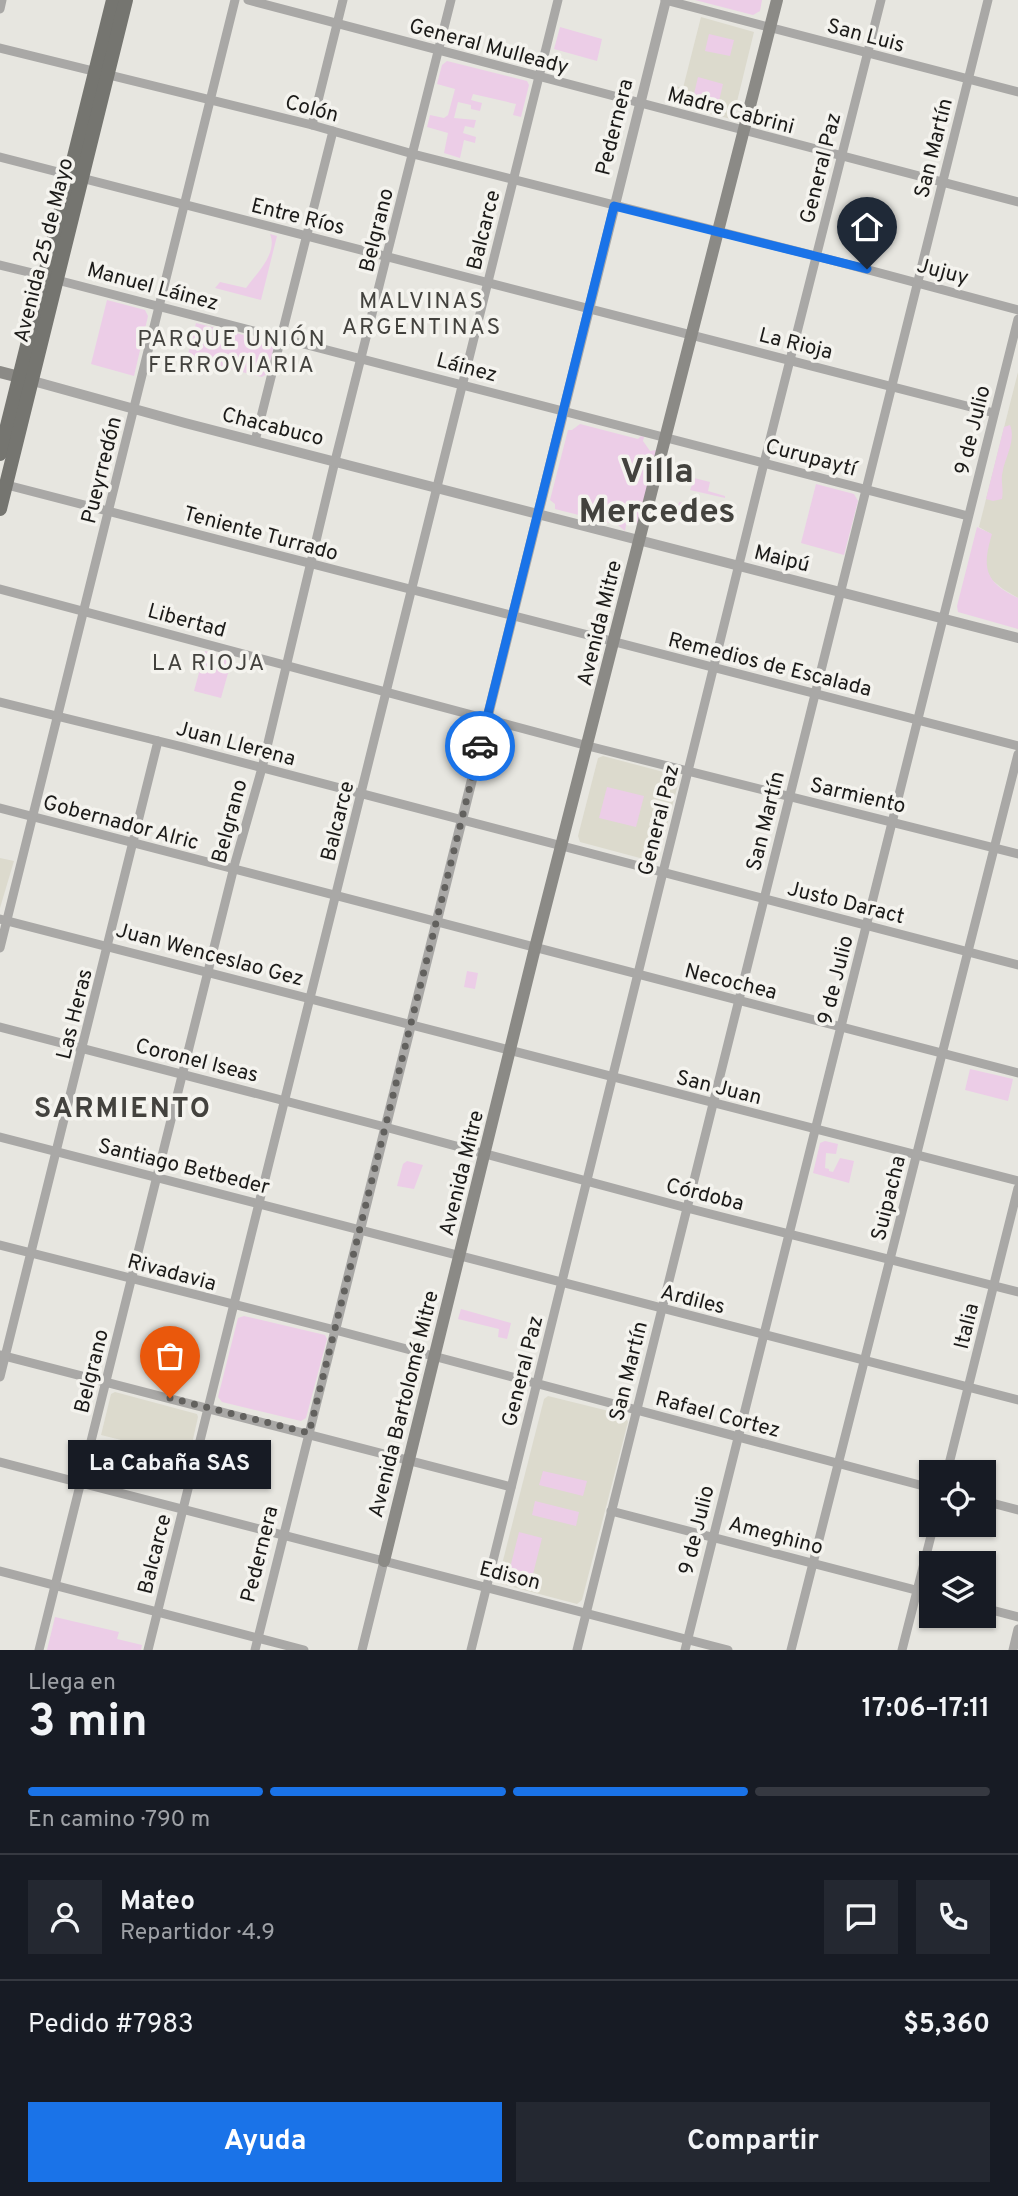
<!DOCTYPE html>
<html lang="es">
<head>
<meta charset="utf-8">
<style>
	:root { --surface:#171b24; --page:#242831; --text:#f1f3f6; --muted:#9ea1a6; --line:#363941; --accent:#1a73e8 }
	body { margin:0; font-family:Overpass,sans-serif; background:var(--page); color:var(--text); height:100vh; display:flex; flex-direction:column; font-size:26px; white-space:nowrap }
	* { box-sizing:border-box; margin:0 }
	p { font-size:23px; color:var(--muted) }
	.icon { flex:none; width:38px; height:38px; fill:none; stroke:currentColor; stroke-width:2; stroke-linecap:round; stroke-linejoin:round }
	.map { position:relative; height:1650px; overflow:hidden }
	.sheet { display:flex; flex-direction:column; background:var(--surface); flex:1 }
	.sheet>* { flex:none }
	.controls { position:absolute; left:919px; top:1460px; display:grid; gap:14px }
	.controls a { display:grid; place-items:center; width:77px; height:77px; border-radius:0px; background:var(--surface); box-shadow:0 2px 5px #0004; font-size:35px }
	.pin { position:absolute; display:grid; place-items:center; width:60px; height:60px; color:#fff; margin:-72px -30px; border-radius:50% 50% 50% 0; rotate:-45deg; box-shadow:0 0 7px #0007 }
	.pin .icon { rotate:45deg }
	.courier { position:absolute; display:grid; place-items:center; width:70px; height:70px; margin:-35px; border:5px solid #1a73e8; border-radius:50%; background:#fff; color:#222; box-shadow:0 2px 9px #0007 }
	.bubble { position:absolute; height:49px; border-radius:0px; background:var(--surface); box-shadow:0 2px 5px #0004; font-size:23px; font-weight:700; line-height:49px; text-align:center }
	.summary em { font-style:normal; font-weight:700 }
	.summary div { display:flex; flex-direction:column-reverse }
	.summary { display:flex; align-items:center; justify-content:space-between; height:119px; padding:0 28px }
	h1 { font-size:46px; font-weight:700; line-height:52px }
	.bar { display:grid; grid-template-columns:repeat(4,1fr); gap:10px 7px; align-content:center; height:84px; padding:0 28px }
	.bar i { height:9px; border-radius:5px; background:var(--line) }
	.bar .current { background:var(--accent) }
	.bar p { grid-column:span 4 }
	.line { display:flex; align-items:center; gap:18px; padding:0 28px; border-top:2px solid var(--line) }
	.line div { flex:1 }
	.round { display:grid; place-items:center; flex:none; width:74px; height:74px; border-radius:0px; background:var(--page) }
	.button { display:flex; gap:14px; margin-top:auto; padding:14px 28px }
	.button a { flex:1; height:80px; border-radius:0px; background:var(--accent); color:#fff; font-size:28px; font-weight:700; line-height:80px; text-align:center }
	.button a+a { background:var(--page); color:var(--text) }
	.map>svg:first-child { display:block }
	.built { fill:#dcdacd }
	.green { fill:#eccde7 }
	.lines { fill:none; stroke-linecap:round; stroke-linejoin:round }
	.minor { stroke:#a9a8a6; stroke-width:9 }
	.tertiary { stroke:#a9a8a6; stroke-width:10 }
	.secondary { stroke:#8b8a86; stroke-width:12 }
	.primary { stroke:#757570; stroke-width:14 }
	.done { stroke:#62615e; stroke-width:7; stroke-dasharray:0 12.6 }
	.route { stroke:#1a73e8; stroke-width:9 }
	.labels { text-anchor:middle; stroke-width:7; stroke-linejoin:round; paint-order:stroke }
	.street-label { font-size:21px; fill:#1b1a18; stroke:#f4f3ee }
	.neighbourhood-label { font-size:23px; letter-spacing:2px; fill:#43423e; stroke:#f4f3ee }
	.district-label { font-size:28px; font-weight:bold; letter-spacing:2px; fill:#43423e; stroke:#f4f3ee }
	.town-label { font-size:35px; font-weight:bold; fill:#43423e; stroke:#f4f3ee }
</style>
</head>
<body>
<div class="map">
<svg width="1018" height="1650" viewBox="0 0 1018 1650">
	<rect width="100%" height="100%" fill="#e7e6e0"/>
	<!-- built -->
	<g class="built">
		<path d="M 701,17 L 754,32 L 733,118 L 731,119 L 672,104 L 676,86 L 683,88 Z"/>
		<path d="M 1018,372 L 1018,598 L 1003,589 L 992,580 L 986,569 L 986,554 L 991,534 L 979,527 Z"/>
		<path d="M 603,756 L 675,775 L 679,781 L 658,858 L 651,861 L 580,842 L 578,836 L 598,758 Z"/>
		<path d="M 0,858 L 14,861 L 0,908 Z"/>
		<path d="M 115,1392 L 197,1414 L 198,1417 L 189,1457 L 101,1435 L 111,1394 Z"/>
		<path d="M 548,1396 L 625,1415 L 628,1422 L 582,1600 L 577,1604 L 501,1584 L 498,1580 L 544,1399 Z"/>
	</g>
	<!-- green -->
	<g class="green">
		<path d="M 695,0 L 762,0 L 760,11 L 753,15 Z"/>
		<path d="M 560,27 L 602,39 L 597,61 L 554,49 Z"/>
		<path d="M 709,34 L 734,40 L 730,56 L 705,51 Z"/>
		<path d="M 447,61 L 527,81 L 529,85 L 521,117 L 513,115 L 516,104 L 473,94 L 471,100 L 482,103 L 480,111 L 471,109 L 471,105 L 458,102 L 454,118 L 476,120 L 474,128 L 465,126 L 463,133 L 476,137 L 475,143 L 464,140 L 460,158 L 444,153 L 448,133 L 427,127 L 430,115 L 444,118 L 448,115 L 455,89 L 437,84 L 442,65 Z"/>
		<path d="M 698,77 L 723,84 L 719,101 L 694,94 Z"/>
		<path d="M 270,234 L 277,236 L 261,300 L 215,288 L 220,282 L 246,288 C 257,273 278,253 270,234 Z"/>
		<path d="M 107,300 L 145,310 L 148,316 L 134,376 L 91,364 Z"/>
		<path d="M 196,323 L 272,342 L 274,346 L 267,374 L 262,377 L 187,358 Z"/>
		<path d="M 580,424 L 638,439 L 641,436 L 644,437 L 643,441 L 650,451 L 656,450 L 639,525 L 633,521 L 626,525 L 625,531 L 618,525 L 555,509 L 555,504 L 550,500 L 568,430 L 572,430 Z"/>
		<path d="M 1010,425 C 1016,440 1006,456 1003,470 C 1000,480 1004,489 1002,499 L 993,501 L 986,499 L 1004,427 Z"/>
		<path d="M 686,476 L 710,482 L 708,491 L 725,496 L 725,498 L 690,490 L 692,485 L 685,483 Z"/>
		<path d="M 816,484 L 854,494 L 858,501 L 844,555 L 801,543 Z"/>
		<path d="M 679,502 L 706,509 L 702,522 L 676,516 Z"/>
		<path d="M 977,527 L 992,534 C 982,567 984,582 1018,598 L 1018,629 L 958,612 L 957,606 Z"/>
		<path d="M 205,651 L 232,659 L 221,698 L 194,691 Z"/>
		<path d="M 607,787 L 644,796 L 636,827 L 599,818 Z"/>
		<path d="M 467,971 L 478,973 L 475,989 L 464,987 Z"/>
		<path d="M 970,1069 L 1013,1079 L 1008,1101 L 965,1090 Z"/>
		<path d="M 825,1141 L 838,1144 L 836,1154 L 826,1153 L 825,1168 L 829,1169 L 829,1171 L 833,1172 L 840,1158 L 854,1161 L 849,1183 L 813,1173 L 820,1143 Z"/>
		<path d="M 407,1161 L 423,1165 L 414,1189 L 397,1186 L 403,1164 Z"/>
		<path d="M 461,1309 L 511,1323 L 507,1339 L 498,1337 L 499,1329 L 458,1319 Z"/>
		<path d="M 244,1316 L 325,1335 L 327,1339 L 306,1418 L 301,1421 L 222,1402 L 218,1397 L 238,1318 Z"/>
		<path d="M 543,1471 L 587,1481 L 583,1496 L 539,1485 Z"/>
		<path d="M 535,1501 L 579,1512 L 576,1526 L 532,1515 Z"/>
		<path d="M 519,1532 L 542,1538 L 532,1578 L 509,1572 Z"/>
		<path d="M 55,1617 L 119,1632 L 117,1639 L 142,1645 L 141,1650 L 47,1650 Z"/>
	</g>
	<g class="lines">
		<!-- minor -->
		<g class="minor">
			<path d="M 248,0 L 1018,202"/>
			<path d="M 665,0 L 1018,92"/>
			<path d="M 0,9 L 2,0"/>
			<path d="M 0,48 L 312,125 L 413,154 L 816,256 L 1018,310"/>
			<path d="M 312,125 L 343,0"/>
			<path d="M 0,157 L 994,413"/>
			<path d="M 0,265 L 45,276"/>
			<path d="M 57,280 L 968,516"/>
			<path d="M 255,441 L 333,131"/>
			<path d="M 3,484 L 1018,746"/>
			<path d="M 0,589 L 588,746 L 1018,854"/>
			<path d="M 0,702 L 183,747 L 1018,965"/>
			<path d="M 0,808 L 1018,1073"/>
			<path d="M 0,919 L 1018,1181"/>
			<path d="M 0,948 L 235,0"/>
			<path d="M 0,1027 L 385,1127 L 687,1208 L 1018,1292"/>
			<path d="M 0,1137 L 1018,1400"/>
			<path d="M 0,1245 L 335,1330 L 931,1488"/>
			<path d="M 1,1355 L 511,1487"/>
			<path d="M 0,1377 L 158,741"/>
			<path d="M 0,1462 L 728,1650"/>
			<path d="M 947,1472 L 1018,1188"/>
			<path d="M 984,1501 L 1018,1510"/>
			<path d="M 611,1511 L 931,1594"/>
			<path d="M 0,1571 L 304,1650"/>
			<path d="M 984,1608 L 1018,1617"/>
			<path d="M 39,1650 L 235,863 L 262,768 L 335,461 L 451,0"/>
			<path d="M 148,1650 C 286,1100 422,550 558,0"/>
			<path d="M 255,1650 L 335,1330"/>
			<path d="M 362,1650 L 384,1561"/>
			<path d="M 471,1650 L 764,463 L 881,0"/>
			<path d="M 577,1650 L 988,0"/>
			<path d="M 685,1650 L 1018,319"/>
			<path d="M 791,1650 L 1018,754"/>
			<path d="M 902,1650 L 934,1524"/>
			<path d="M 1013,1650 L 1018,1629"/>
		</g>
		<!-- tertiary -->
		<g class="tertiary">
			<path d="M 33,381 L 185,423 L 1018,638"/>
			<path d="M 335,1330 L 666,0"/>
		</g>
		<!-- secondary -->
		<g class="secondary">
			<path d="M 0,372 L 27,379"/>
			<path d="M 384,1561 L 535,948 L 777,0"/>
		</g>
		<!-- primary -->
		<g class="primary">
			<path d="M 0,454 L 113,0"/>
			<path d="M 0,509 L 126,0"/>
		</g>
	</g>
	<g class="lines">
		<!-- done -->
		<path class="done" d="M 170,1398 L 309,1433 L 480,746"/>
		<!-- route -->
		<path class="route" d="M 480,746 L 614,206 L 867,269"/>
	</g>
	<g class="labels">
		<!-- street labels -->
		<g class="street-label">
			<text transform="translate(866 35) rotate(15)" y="7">San Luis</text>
			<text transform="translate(489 46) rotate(15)" y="7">General Mulleady</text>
			<text transform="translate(312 108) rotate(15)" y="7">Colón</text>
			<text transform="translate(731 110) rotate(15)" y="7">Madre Cabrini</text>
			<text transform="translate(614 127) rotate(-76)" y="7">Pedernera</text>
			<text transform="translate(933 148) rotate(-76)" y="7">San Martín</text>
			<text transform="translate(820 168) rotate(-76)" y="7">General Paz</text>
			<text transform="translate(298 216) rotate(14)" y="7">Entre Ríos</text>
			<text transform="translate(376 230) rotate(-76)" y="7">Belgrano</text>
			<text transform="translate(483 230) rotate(-76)" y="7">Balcarce</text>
			<text transform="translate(43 250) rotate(-76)" y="7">Avenida 25 de Mayo</text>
			<text transform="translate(943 271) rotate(15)" y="7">Jujuy</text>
			<text transform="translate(153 286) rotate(15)" y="7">Manuel Láinez</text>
			<text transform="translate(796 343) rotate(14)" y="7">La Rioja</text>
			<text transform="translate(467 367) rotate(15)" y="7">Láinez</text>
			<text transform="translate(273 426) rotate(14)" y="7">Chacabuco</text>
			<text transform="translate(972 430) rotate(-76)" y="7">9 de Julio</text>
			<text transform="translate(811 457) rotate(15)" y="7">Curupaytí</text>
			<text transform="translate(101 470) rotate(-76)" y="7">Pueyrredón</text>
			<text transform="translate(261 533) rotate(15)" y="7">Teniente Turrado</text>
			<text transform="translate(782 558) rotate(14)" y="7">Maipú</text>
			<text transform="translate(187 620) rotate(15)" y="7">Libertad</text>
			<text transform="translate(599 623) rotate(-76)" y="7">Avenida Mitre</text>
			<text transform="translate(770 664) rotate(14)" y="7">Remedios de Escalada</text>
			<text transform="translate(236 743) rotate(15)" y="7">Juan Llerena</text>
			<text transform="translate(858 795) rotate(13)" y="7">Sarmiento</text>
			<text transform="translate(658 820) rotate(-76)" y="7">General Paz</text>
			<text transform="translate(229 821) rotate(-75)" y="7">Belgrano</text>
			<text transform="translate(337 821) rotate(-76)" y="7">Balcarce</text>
			<text transform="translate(765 821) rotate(-76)" y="7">San Martín</text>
			<text transform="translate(121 822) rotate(15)" y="7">Gobernador Alric</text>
			<text transform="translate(846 902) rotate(14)" y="7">Justo Daract</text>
			<text transform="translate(210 954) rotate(15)" y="7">Juan Wenceslao Gez</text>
			<text transform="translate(835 980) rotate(-76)" y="7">9 de Julio</text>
			<text transform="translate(731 981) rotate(14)" y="7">Necochea</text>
			<text transform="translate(74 1014) rotate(-76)" y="7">Las Heras</text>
			<text transform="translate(197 1060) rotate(14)" y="7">Coronel Iseas</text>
			<text transform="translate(719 1087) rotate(14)" y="7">San Juan</text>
			<text transform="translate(184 1166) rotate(14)" y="7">Santiago Betbeder</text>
			<text transform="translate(461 1173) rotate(-76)" y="7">Avenida Mitre</text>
			<text transform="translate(705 1194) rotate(14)" y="7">Córdoba</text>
			<text transform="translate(888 1198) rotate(-76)" y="7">Suipacha</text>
			<text transform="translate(172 1272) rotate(15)" y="7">Rivadavia</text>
			<text transform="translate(693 1299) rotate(14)" y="7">Ardiles</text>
			<text transform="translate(966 1326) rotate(-76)" y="7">Italia</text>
			<text transform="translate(91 1371) rotate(-76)" y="7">Belgrano</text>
			<text transform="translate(522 1371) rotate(-76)" y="7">General Paz</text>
			<text transform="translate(628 1371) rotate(-76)" y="7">San Martín</text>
			<text transform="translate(403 1404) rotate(-76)" y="7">Avenida Bartolomé Mitre</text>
			<text transform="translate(718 1414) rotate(15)" y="7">Rafael Cortez</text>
			<text transform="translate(696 1530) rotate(-76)" y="7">9 de Julio</text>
			<text transform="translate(776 1535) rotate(15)" y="7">Ameghino</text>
			<text transform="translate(154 1554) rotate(-76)" y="7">Balcarce</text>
			<text transform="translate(259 1554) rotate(-76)" y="7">Pedernera</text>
			<text transform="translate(510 1575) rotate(14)" y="7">Edison</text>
		</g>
		<!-- neighbourhood labels -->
		<g class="neighbourhood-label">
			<text x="422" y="308">MALVINAS<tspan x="422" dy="26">ARGENTINAS</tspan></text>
			<text x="232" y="346">PARQUE UNIÓN<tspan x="232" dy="26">FERROVIARIA</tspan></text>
			<text x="209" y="670">LA RIOJA</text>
		</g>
		<!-- district labels -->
		<g class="district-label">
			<text x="123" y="1117">SARMIENTO</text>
		</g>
		<!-- town labels -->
		<g class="town-label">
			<text x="657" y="482">Villa<tspan x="657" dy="40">Mercedes</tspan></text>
		</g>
	</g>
</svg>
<div class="controls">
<a><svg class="icon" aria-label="locate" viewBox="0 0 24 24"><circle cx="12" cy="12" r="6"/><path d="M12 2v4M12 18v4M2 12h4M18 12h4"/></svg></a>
<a><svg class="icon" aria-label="layers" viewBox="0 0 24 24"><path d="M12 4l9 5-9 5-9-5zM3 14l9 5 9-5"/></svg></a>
</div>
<div class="pin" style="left:170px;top:1398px;background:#ea580c"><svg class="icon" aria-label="bag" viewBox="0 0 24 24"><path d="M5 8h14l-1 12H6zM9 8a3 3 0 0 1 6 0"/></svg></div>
<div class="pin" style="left:867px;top:269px;background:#1f2937"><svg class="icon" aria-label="home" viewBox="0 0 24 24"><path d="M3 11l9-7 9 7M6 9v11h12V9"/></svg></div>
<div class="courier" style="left:480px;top:746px"><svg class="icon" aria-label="car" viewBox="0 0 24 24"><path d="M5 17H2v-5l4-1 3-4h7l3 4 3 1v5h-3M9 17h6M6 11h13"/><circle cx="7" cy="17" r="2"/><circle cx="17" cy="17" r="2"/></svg></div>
<div class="bubble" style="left:68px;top:1440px;width:203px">La Cabaña SAS</div>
</div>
<section class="sheet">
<div class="summary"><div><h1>3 min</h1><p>Llega en</p></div><em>17:06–17:11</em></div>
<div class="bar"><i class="current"></i><i class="current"></i><i class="current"></i><i></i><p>En camino · 790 m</p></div>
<div class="line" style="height:126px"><a class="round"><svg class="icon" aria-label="person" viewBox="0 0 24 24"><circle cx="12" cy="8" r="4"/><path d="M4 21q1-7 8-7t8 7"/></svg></a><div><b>Mateo</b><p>Repartidor · 4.9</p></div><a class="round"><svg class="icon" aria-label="chat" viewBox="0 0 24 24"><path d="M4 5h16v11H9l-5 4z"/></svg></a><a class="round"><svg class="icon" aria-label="phone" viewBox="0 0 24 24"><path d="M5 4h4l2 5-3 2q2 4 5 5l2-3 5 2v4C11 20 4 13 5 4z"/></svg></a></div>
<div class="line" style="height:91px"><div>Pedido #7983</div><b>$5,360</b></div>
<div class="button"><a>Ayuda</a><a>Compartir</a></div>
</section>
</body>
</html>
